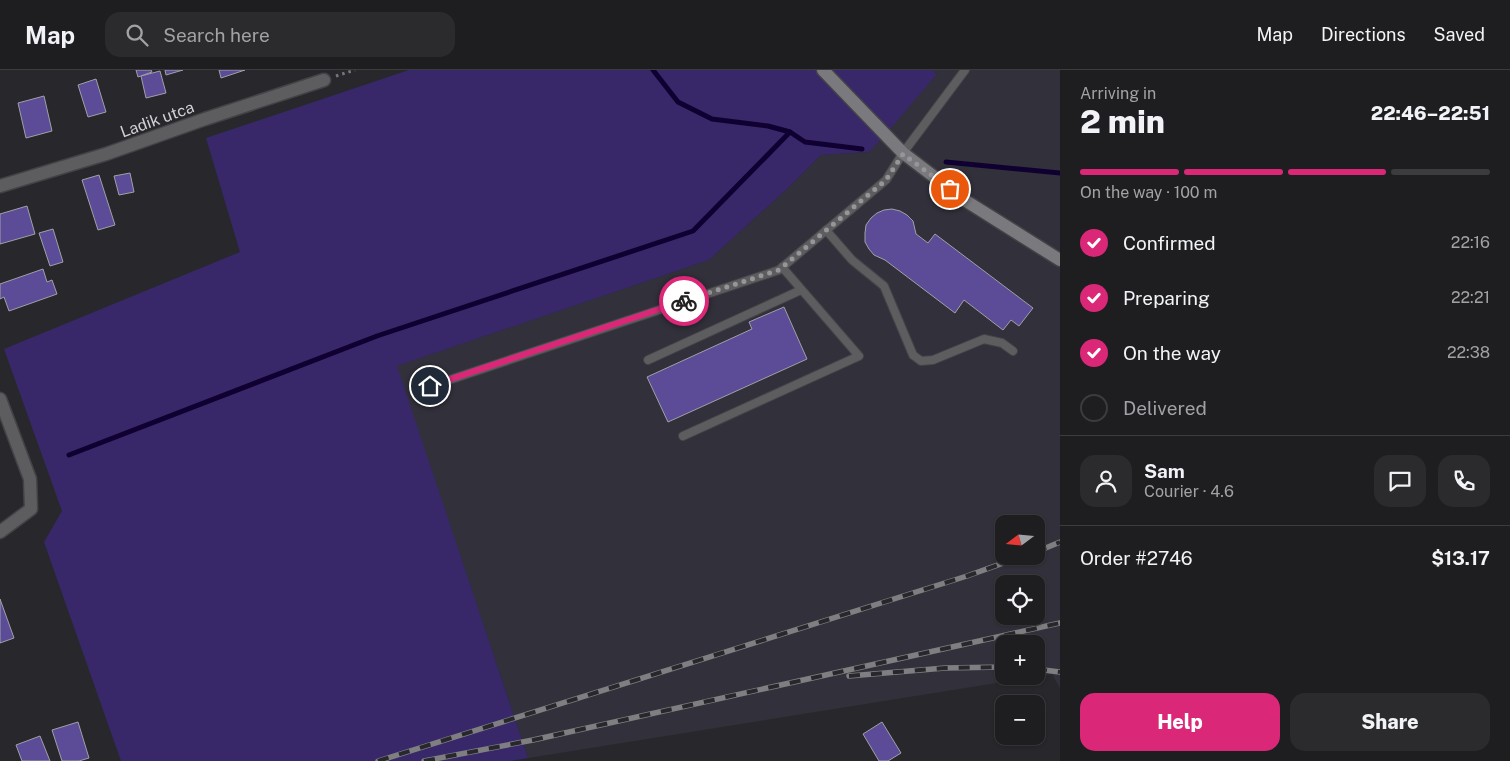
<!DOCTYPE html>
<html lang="en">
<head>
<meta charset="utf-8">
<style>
	:root { --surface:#1e1e21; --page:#2b2b2e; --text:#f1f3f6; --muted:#a1a2a5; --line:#3c3c3f; --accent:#db2777 }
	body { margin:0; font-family:"Public Sans",sans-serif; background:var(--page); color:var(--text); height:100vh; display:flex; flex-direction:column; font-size:19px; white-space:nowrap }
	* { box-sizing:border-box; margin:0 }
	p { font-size:16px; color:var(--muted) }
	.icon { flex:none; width:28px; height:28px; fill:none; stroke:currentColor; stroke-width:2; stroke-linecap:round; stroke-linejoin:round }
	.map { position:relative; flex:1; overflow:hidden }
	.drawer { display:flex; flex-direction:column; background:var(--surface); width:450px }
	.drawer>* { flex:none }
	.needle { width:32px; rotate:254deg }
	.controls { position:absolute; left:995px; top:445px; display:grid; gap:10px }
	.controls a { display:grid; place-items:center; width:50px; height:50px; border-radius:10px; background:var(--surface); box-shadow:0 1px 4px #0004,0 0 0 1px var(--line); font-size:25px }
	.pin { position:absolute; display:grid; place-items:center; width:42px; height:42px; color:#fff; margin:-21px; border:2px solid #fff; border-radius:50%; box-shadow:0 1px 5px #0007 }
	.courier { position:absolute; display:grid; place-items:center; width:50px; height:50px; margin:-25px; border:4px solid #db2777; border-radius:50%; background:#fff; color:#222; box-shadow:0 1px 6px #0007 }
	.head em { font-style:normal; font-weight:800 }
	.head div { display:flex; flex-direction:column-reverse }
	.head { display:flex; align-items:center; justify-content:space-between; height:85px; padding:0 20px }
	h1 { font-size:32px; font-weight:800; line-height:38px }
	.bar { display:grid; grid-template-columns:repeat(4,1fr); gap:8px 5px; align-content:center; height:60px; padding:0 20px }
	.bar i { height:6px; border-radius:4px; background:var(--line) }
	.bar .selected { background:var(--accent) }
	.bar p { grid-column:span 4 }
	.line { display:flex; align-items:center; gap:12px; padding:0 20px; border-top:1px solid var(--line) }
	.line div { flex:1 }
	.round { display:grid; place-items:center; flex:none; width:52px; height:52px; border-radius:15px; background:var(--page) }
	ol { padding:0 20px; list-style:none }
	li { display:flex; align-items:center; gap:15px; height:55px }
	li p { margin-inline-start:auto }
	li .icon { padding:5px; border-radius:50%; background:var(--accent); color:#fff; stroke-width:4 }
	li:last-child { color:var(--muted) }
	li i { width:28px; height:28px; border:2px solid var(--line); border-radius:50% }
	.action { display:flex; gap:10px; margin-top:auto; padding:10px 20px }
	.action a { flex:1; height:58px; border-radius:15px; background:var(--accent); color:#fff; font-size:20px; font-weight:800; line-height:58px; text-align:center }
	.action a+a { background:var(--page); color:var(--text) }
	header { display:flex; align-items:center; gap:30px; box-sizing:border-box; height:70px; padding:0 25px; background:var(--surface); border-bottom:1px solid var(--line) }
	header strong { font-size:24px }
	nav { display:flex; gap:28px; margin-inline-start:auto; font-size:18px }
	.search { width:350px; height:45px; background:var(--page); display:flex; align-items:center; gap:12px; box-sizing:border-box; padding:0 18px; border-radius:15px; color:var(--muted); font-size:19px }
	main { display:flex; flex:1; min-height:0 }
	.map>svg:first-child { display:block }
	.built { fill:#32313b; fill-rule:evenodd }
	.green { fill:#38286a }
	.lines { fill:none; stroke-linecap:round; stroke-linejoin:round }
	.stream { stroke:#100031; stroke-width:5 }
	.building { fill:#5c4c98; stroke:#a1a0a6 }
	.lane-casing { stroke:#434347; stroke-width:10 }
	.street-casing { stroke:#434347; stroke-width:15 }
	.secondary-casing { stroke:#434347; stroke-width:15 }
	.path { stroke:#77777b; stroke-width:3; stroke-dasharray:2.5 4; stroke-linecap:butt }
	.lane { stroke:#5d5d5f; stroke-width:8 }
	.street { stroke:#5d5d5f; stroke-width:12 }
	.secondary { stroke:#7a7a7e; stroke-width:12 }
	.rail-casing { stroke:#7f7f82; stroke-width:5.5 }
	.rail { stroke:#28282c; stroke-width:4; stroke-dasharray:11; stroke-linecap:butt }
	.done { stroke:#96969a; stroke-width:5; stroke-dasharray:0 9 }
	.route { stroke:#db2777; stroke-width:6 }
	.labels { text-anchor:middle; stroke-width:4; stroke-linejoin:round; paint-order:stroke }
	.street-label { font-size:16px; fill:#d2d2d5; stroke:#28282c }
</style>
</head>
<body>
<header>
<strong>Map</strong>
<div class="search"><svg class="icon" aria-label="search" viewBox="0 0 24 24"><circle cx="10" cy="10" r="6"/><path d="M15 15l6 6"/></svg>Search here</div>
<nav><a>Map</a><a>Directions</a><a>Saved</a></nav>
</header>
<main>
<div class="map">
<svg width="1060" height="691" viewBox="0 0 1060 691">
	<rect width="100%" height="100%" fill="#28282c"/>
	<!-- built -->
	<path class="built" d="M 932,0 L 1060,0 L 1060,618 L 1052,604 L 528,688 L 396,296 L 709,190 L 789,117 L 821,85 L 869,82 L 937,4 ZM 1004,454 L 1036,454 L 1036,486 L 1004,486 ZM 1004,514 L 1036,514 L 1036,546 L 1004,546 ZM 1004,574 L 1036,574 L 1036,606 L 1004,606 Z"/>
	<!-- green -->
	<path class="green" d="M 409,0 L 932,0 L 937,4 L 885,65 L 869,82 L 821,85 L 789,117 L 709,190 L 397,296 L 528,688 L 510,691 L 121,691 L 44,472 L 62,441 L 4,279 L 240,182 L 206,68 Z"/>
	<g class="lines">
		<!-- stream -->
		<g class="stream">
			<path d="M 653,0 L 678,32 L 712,49 L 768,56 L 790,62"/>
			<path d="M 946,92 L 1060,103"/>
			<path d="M 69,385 L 377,266 L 693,161 L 790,62 L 805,72 L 862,79"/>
		</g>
	</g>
	<!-- building -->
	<g class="building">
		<path d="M 136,0 L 151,0 L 152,2 L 138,7 Z"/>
		<path d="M 165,0 L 183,0 L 166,5 Z"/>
		<path d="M 219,0 L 245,0 L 221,8 Z"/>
		<path d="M 160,1 L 166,23 L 146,28 L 141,6 Z"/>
		<path d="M 96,9 L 106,42 L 88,47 L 78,15 Z"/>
		<path d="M 44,26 L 52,61 L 26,68 L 18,33 Z"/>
		<path d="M 130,103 L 134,122 L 119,125 L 114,106 Z"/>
		<path d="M 99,105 L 115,155 L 98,160 L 82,110 Z"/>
		<path d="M 27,136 L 35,164 L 0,174 L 0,144 Z"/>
		<path d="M 892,139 L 900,141 L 907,145 L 913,151 L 916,164 L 928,173 L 935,164 L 1033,238 L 1019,256 L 1011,250 L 1003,260 L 964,230 L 955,243 L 885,190 L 874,185 L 869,179 L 865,172 L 865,163 L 866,155 L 871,148 L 877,143 L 884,140 Z"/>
		<path d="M 53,159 L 63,192 L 50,196 L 39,163 Z"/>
		<path d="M 43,199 L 47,212 L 52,210 L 57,224 L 9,241 L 4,227 L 0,229 L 0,214 Z"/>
		<path d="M 784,237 L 807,289 L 668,352 L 647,307 L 752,259 L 749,252 Z"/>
		<path d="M 0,529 L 14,568 L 0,573 Z"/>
		<path d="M 78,652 L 89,688 L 79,691 L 62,691 L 52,660 Z"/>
		<path d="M 882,652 L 901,683 L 888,691 L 879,691 L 863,664 Z"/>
		<path d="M 40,666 L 50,691 L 22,691 L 16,675 Z"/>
	</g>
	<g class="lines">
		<!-- lane casing -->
		<g class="lane-casing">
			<g id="lane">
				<path d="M 826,160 L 852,190 L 884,216 L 913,285 L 921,291 L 933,290 L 984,269 L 1002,273 L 1013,281"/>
				<path d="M 648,290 L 801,220"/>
				<path d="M 431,316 L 779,200 L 886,110 L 903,83 L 965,0"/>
				<path d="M 683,366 L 859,286 L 782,197"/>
			</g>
		</g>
		<!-- street casing -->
		<g class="street-casing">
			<g id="street">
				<path d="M 0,116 L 106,84 L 205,49 L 324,10"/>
				<path d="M 0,329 L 30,409 L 31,439 L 0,462"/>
			</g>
		</g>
		<!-- secondary casing -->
		<g class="secondary-casing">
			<path id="secondary" d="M 823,0 L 903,83 L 966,131 L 1060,190"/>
		</g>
		<!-- path -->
		<path class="path" d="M 336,6 L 355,0"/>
		<!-- lane -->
		<use href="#lane" class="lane"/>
		<!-- street -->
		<use href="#street" class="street"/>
		<!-- secondary -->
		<use href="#secondary" class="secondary"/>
		<!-- rail casing -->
		<g class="rail-casing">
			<g id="rail">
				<path d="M 1036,482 L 1060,472"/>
				<path d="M 1036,599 L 1060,602"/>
				<path d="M 849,606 L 945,598 L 1004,597"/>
				<path d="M 378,691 L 967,506 L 1023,486"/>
				<path d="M 424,691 L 533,670 L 1060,553"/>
			</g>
		</g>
		<!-- rail -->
		<use href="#rail" class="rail"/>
	</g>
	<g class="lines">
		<!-- done -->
		<path class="done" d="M 684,231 L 779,200 L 886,110 L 903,84 L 950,119"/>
		<!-- route -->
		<path class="route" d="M 430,316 L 684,231"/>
	</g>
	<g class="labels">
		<!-- street labels -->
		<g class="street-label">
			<text transform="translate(157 49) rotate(-20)" y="6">Ladik utca</text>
		</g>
	</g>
</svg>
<div class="controls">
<a><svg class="needle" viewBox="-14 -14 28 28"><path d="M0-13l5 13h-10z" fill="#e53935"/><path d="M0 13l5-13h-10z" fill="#a1a2a5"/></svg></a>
<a><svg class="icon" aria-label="locate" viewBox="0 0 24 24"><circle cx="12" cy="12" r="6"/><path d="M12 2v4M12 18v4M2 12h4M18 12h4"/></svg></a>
<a>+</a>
<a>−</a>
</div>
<div class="pin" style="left:950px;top:119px;background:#ea580c"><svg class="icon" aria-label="bag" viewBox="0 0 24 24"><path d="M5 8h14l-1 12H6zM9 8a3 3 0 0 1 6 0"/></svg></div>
<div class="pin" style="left:430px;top:316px;background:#1f2937"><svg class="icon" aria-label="home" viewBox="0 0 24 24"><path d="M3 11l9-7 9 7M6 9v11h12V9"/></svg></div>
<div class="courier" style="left:684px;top:231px"><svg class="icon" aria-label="bike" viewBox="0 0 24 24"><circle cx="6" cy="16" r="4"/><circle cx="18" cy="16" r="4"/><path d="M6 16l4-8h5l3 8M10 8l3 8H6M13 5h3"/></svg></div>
</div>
<section class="drawer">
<div class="head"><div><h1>2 min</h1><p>Arriving in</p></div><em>22:46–22:51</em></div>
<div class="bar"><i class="selected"></i><i class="selected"></i><i class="selected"></i><i></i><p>On the way · 100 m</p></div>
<ol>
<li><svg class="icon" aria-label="check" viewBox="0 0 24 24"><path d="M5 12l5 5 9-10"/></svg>Confirmed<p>22:16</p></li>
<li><svg class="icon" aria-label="check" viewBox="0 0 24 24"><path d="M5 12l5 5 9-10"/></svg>Preparing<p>22:21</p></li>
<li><svg class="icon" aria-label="check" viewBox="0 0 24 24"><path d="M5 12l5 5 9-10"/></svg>On the way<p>22:38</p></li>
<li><i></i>Delivered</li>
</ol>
<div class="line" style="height:90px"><a class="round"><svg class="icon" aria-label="person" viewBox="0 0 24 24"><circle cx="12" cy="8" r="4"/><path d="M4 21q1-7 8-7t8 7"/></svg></a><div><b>Sam</b><p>Courier · 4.6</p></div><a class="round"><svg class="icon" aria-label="chat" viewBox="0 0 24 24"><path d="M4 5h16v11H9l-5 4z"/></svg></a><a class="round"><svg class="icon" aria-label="phone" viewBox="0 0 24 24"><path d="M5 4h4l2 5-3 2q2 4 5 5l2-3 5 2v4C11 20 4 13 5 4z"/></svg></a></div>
<div class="line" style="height:65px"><div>Order #2746</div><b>$13.17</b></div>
<div class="action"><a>Help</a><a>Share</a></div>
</section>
</main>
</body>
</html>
